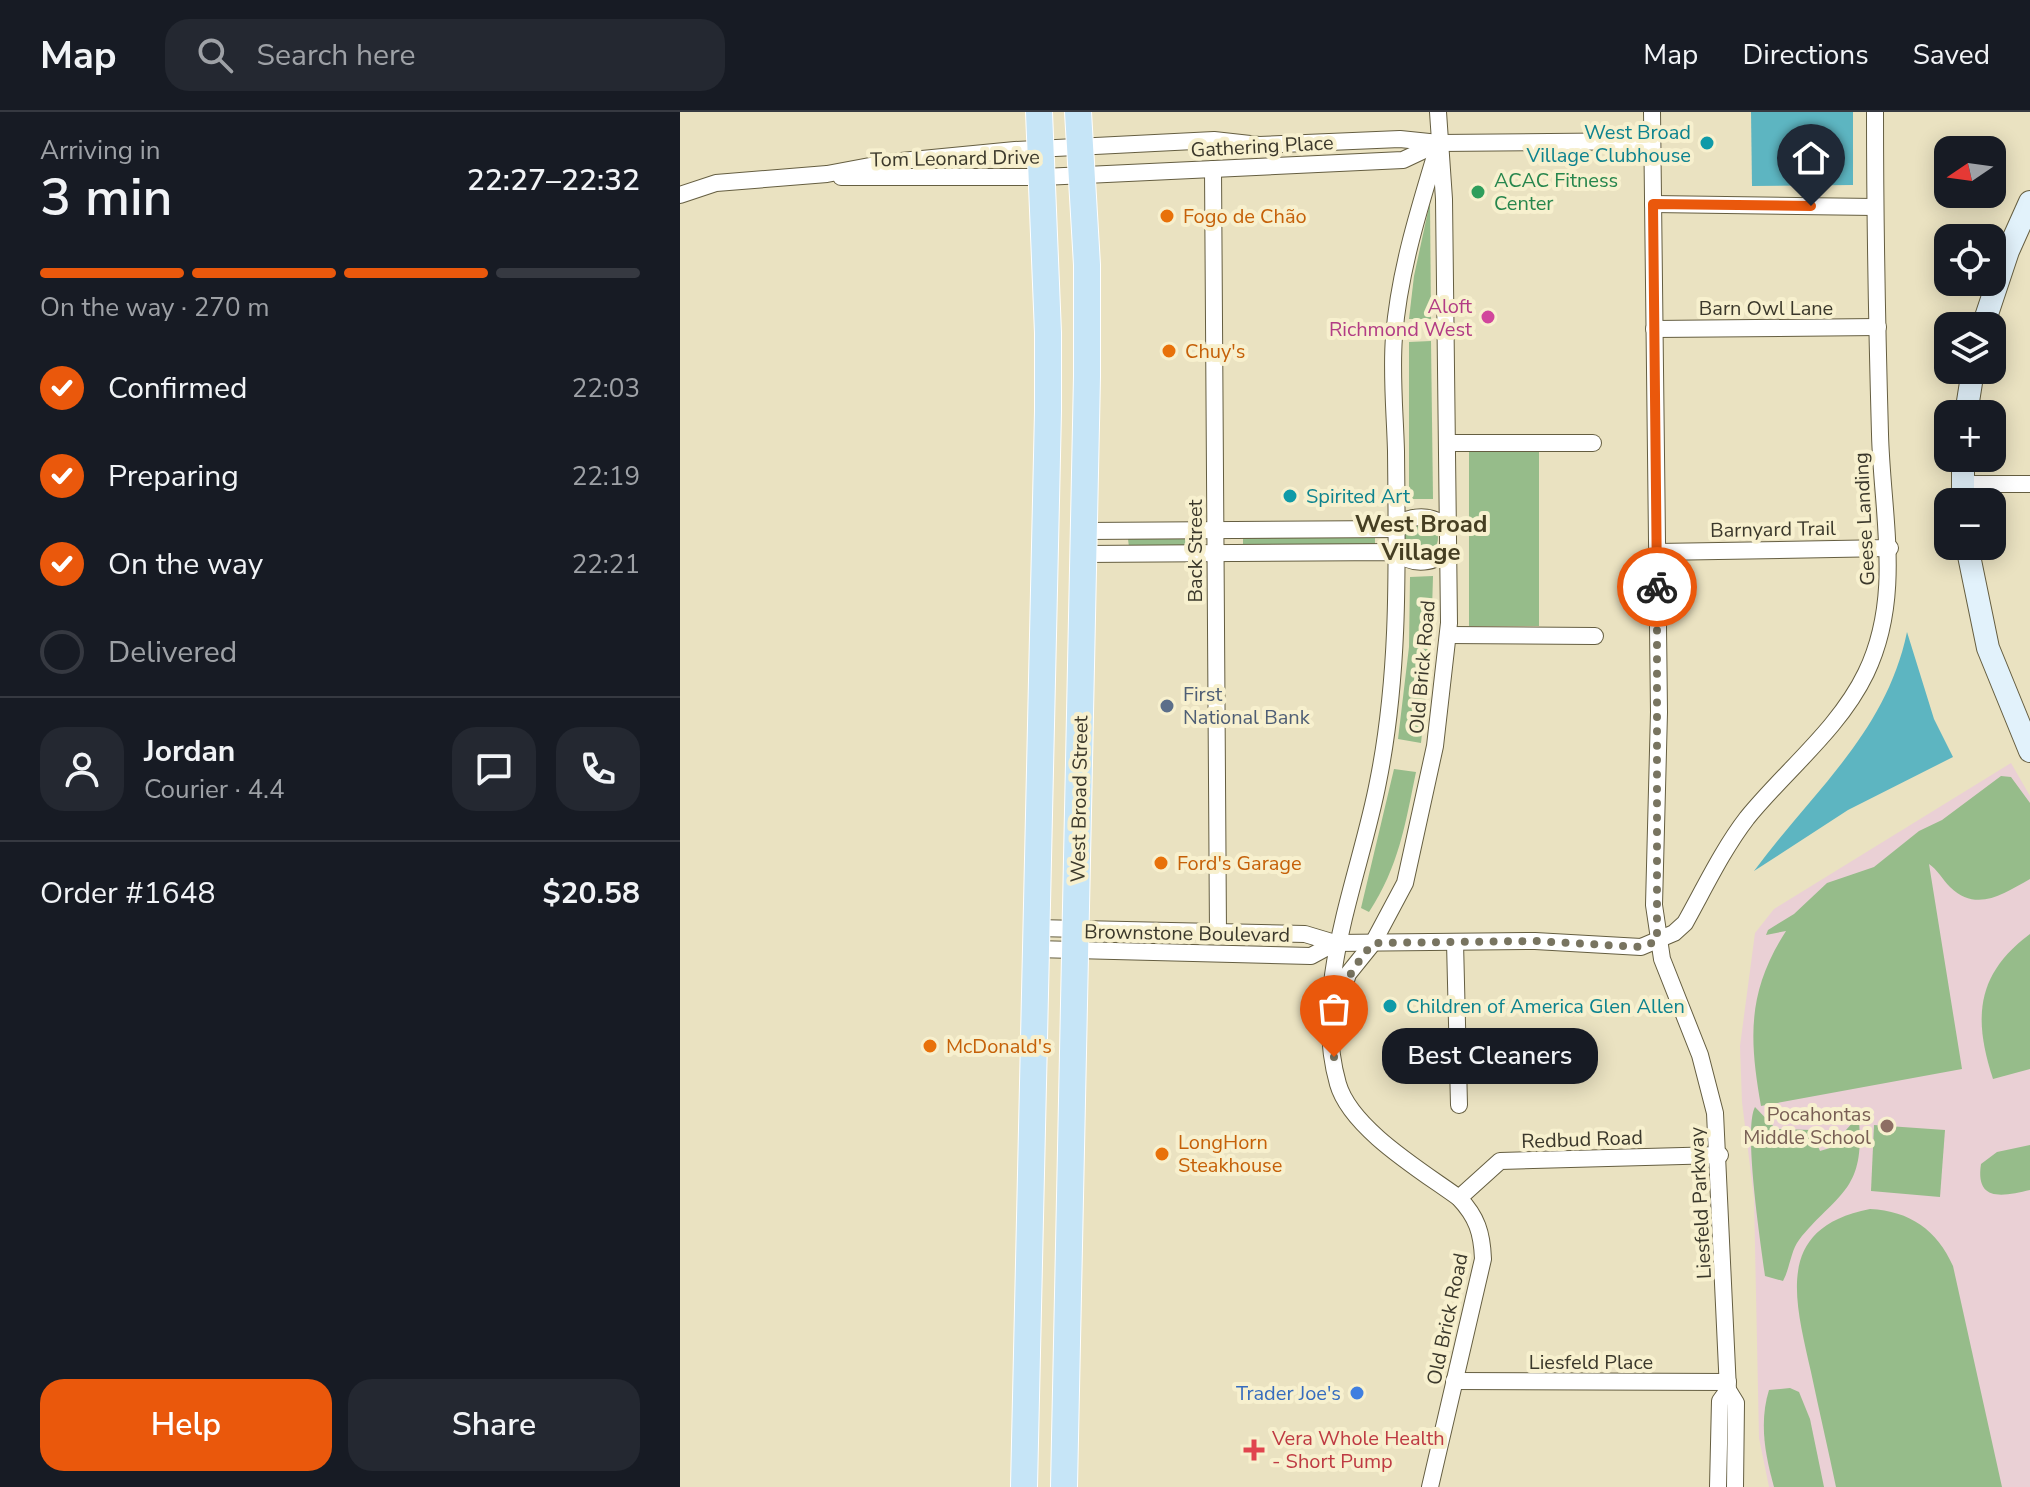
<!DOCTYPE html>
<html lang="en">
<head>
<meta charset="utf-8">
<style>
	:root { --surface:#171b24; --page:#242831; --text:#f1f3f6; --muted:#9ea1a6; --line:#363941; --accent:#ea580c }
	body { margin:0; font-family:"Nunito Sans",sans-serif; background:var(--page); color:var(--text); height:100vh; display:flex; flex-direction:column; font-size:30px; white-space:nowrap }
	* { box-sizing:border-box; margin:0 }
	p { font-size:26px; color:var(--muted) }
	.icon { flex:none; width:44px; height:44px; fill:none; stroke:currentColor; stroke-width:2; stroke-linecap:round; stroke-linejoin:round }
	.map { position:relative; flex:1; overflow:hidden }
	.details { display:flex; flex-direction:column; background:var(--surface); width:680px }
	.details>* { flex:none }
	.needle { width:52px; rotate:257deg }
	.tools { position:absolute; left:1254px; top:24px; display:grid; gap:16px }
	.tools a { display:grid; place-items:center; width:72px; height:72px; border-radius:16px; background:var(--surface); box-shadow:0 4px 20px #0003; font-size:40px }
	.pin { position:absolute; display:grid; place-items:center; width:68px; height:68px; color:#fff; margin:-82px -34px; border-radius:50% 50% 50% 0; rotate:-45deg; box-shadow:0 0 8px #0007 }
	.pin .icon { rotate:45deg }
	.courier { position:absolute; display:grid; place-items:center; width:80px; height:80px; margin:-40px; border:6px solid #ea580c; border-radius:50%; background:#fff; color:#222; box-shadow:0 2px 10px #0007 }
	.bubble { position:absolute; height:56px; border-radius:24px; background:var(--surface); box-shadow:0 4px 20px #0003; font-size:26px; font-weight:600; line-height:56px; text-align:center }
	.headline em { font-style:normal; font-weight:600 }
	.headline div { display:flex; flex-direction:column-reverse }
	.headline { display:flex; align-items:center; justify-content:space-between; height:136px; padding:0 40px }
	h1 { font-size:52px; font-weight:600; line-height:60px }
	.bar { display:grid; grid-template-columns:repeat(4,1fr); gap:12px 8px; align-content:center; height:96px; padding:0 40px }
	.bar i { height:10px; border-radius:6px; background:var(--line) }
	.bar .active { background:var(--accent) }
	.bar p { grid-column:span 4 }
	.line { display:flex; align-items:center; gap:20px; padding:0 40px; border-top:2px solid var(--line) }
	.line div { flex:1 }
	.round { display:grid; place-items:center; flex:none; width:84px; height:84px; border-radius:24px; background:var(--page) }
	ol { padding:0 40px; list-style:none }
	li { display:flex; align-items:center; gap:24px; height:88px }
	li p { margin-inline-start:auto }
	li .icon { padding:8px; border-radius:50%; background:var(--accent); color:#fff; stroke-width:4 }
	li:last-child { color:var(--muted) }
	li i { width:44px; height:44px; border:4px solid var(--line); border-radius:50% }
	.action { display:flex; gap:16px; margin-top:auto; padding:16px 40px }
	.action a { flex:1; height:92px; border-radius:24px; background:var(--accent); color:#fff; font-size:32px; font-weight:600; line-height:92px; text-align:center }
	.action a+a { background:var(--page); color:var(--text) }
	header { display:flex; align-items:center; gap:48px; box-sizing:border-box; height:112px; padding:0 40px; background:var(--surface); border-bottom:2px solid var(--line) }
	header strong { font-size:38px }
	nav { display:flex; gap:44px; margin-inline-start:auto; font-size:28px }
	.search { width:560px; height:72px; background:var(--page); display:flex; align-items:center; gap:20px; box-sizing:border-box; padding:0 28px; border-radius:24px; color:var(--muted); font-size:30px }
	main { display:flex; flex:1; min-height:0 }
	.map>svg:first-child { display:block }
	.education { fill:#ead0d5 }
	.green { fill:#96bc8a }
	.water { fill:#5db5c1 }
	.lines { fill:none; stroke-linecap:round; stroke-linejoin:round }
	.street-casing { stroke:#655e41; stroke-width:18 }
	.secondary-casing { stroke:#655e41; stroke-width:24 }
	.primary-casing { stroke:#fff; stroke-width:28 }
	.street { stroke:#fff; stroke-width:16 }
	.secondary { stroke:#e2f2fb; stroke-width:22 }
	.primary { stroke:#c6e5f7; stroke-width:26 }
	.done { stroke:#787460; stroke-width:8; stroke-dasharray:0 14.4 }
	.route { stroke:#ea580c; stroke-width:10 }
	.culture-dot { fill:#0f9aa8; stroke:#f7f0ce; stroke-width:3 }
	.leisure-dot { fill:#2e9e5b; stroke:#f7f0ce; stroke-width:3 }
	.food-dot { fill:#e8710a; stroke:#f7f0ce; stroke-width:3 }
	.hotel-dot { fill:#d1479c; stroke:#f7f0ce; stroke-width:3 }
	.service-dot { fill:#5c6f8a; stroke:#f7f0ce; stroke-width:3 }
	.education-dot { fill:#8d6e63; stroke:#f7f0ce; stroke-width:3 }
	.shop-dot { fill:#3f7fe0; stroke:#f7f0ce; stroke-width:3 }
	.health-dot { fill:#e0444e; stroke:#f7f0ce; stroke-width:3 }
	.labels { text-anchor:middle; stroke-width:8; stroke-linejoin:round; paint-order:stroke }
	.culture-label { font-size:20px; fill:#0d838f; stroke:#f7f0ce; text-anchor:start }
	.street-label { font-size:20px; fill:#3b382b; stroke:#f7f0ce }
	.leisure-label { font-size:20px; fill:#27864d; stroke:#f7f0ce; text-anchor:start }
	.food-label { font-size:20px; fill:#c56008; stroke:#f7f0ce; text-anchor:start }
	.hotel-label { font-size:20px; fill:#b23c85; stroke:#f7f0ce; text-anchor:end }
	.service-label { font-size:20px; fill:#4e5e75; stroke:#f7f0ce; text-anchor:start }
	.education-label { font-size:20px; fill:#785e54; stroke:#f7f0ce; text-anchor:end }
	.shop-label { font-size:20px; fill:#366cbe; stroke:#f7f0ce; text-anchor:end }
	.health-label { font-size:20px; fill:#be3a42; stroke:#f7f0ce; text-anchor:start }
	.quarter-label { font-size:24px; font-weight:bold; fill:#453e22; stroke:#f7f0ce }
</style>
</head>
<body>
<header>
<strong>Map</strong>
<div class="search"><svg class="icon" aria-label="search" viewBox="0 0 24 24"><circle cx="10" cy="10" r="6"/><path d="M15 15l6 6"/></svg>Search here</div>
<nav><a>Map</a><a>Directions</a><a>Saved</a></nav>
</header>
<main>
<section class="details">
<div class="headline"><div><h1>3 min</h1><p>Arriving in</p></div><em>22:27–22:32</em></div>
<div class="bar"><i class="active"></i><i class="active"></i><i class="active"></i><i></i><p>On the way · 270 m</p></div>
<ol>
<li><svg class="icon" aria-label="check" viewBox="0 0 24 24"><path d="M5 12l5 5 9-10"/></svg>Confirmed<p>22:03</p></li>
<li><svg class="icon" aria-label="check" viewBox="0 0 24 24"><path d="M5 12l5 5 9-10"/></svg>Preparing<p>22:19</p></li>
<li><svg class="icon" aria-label="check" viewBox="0 0 24 24"><path d="M5 12l5 5 9-10"/></svg>On the way<p>22:21</p></li>
<li><i></i>Delivered</li>
</ol>
<div class="line" style="height:144px"><a class="round"><svg class="icon" aria-label="person" viewBox="0 0 24 24"><circle cx="12" cy="8" r="4"/><path d="M4 21q1-7 8-7t8 7"/></svg></a><div><b>Jordan</b><p>Courier · 4.4</p></div><a class="round"><svg class="icon" aria-label="chat" viewBox="0 0 24 24"><path d="M4 5h16v11H9l-5 4z"/></svg></a><a class="round"><svg class="icon" aria-label="phone" viewBox="0 0 24 24"><path d="M5 4h4l2 5-3 2q2 4 5 5l2-3 5 2v4C11 20 4 13 5 4z"/></svg></a></div>
<div class="line" style="height:104px"><div>Order #1648</div><b>$20.58</b></div>
<div class="action"><a>Help</a><a>Share</a></div>
</section>
<div class="map">
<svg width="1350" height="1375" viewBox="0 0 1350 1375">
	<rect width="100%" height="100%" fill="#eae2c1"/>
	<!-- education -->
	<path class="education" d="M 1331,651 L 1350,684 L 1350,1375 L 1089,1375 L 1079,1326 L 1074,1086 L 1062,990 L 1060,934 L 1075,821 L 1094,797 Z"/>
	<!-- green -->
	<g class="green">
		<path d="M 750,90 L 751,207 L 729,207 L 734,164 Z"/>
		<path d="M 751,229 L 753,387 L 729,387 L 729,230 Z"/>
		<rect x="789" y="339" width="70" height="175"/>
		<circle cx="741" cy="426" r="17"/>
		<path d="M 563,424 L 695,425 L 695,433 L 563,433 Z"/>
		<path d="M 512,426 L 512,435 L 449,435 L 448,427 Z"/>
		<path d="M 753,464 L 751,533 L 741,631 L 718,627 L 729,535 L 730,465 Z"/>
		<path d="M 714,657 L 736,660 C 725,713 719,754 689,800 L 681,796 Z"/>
		<path d="M 1321,664 L 1331,665 L 1350,691 L 1350,767 C 1323,782 1297,801 1270,775 C 1263,768 1257,757 1249,752 L 1282,957 L 1081,994 C 1069,926 1067,880 1106,819 L 1086,823 L 1088,818 L 1114,802 L 1147,771 L 1194,755 L 1239,719 L 1262,708 Z"/>
		<path d="M 1350,822 L 1350,957 L 1313,967 C 1293,906 1296,862 1350,822 Z"/>
		<path d="M 1075,995 L 1096,1017 L 1131,1018 L 1140,1039 L 1150,1036 L 1174,1009 L 1179,1010 C 1185,1080 1156,1082 1119,1128 C 1111,1138 1110,1156 1103,1169 L 1085,1164 C 1081,1134 1063,1017 1075,995 Z"/>
		<path d="M 1194,1013 L 1265,1018 L 1260,1085 L 1191,1079 Z"/>
		<path d="M 1350,1033 L 1350,1078 C 1324,1084 1295,1091 1301,1052 L 1317,1040 Z"/>
		<path d="M 1190,1097 C 1230,1099 1257,1118 1273,1154 L 1322,1375 L 1156,1375 C 1148,1337 1139,1298 1131,1260 C 1115,1188 1093,1116 1190,1097 Z"/>
		<path d="M 1110,1276 L 1119,1280 L 1130,1307 L 1144,1375 L 1094,1375 C 1085,1343 1079,1310 1089,1278 Z"/>
	</g>
	<!-- water -->
	<g class="water">
		<path d="M 1071,0 L 1173,0 L 1173,73 L 1072,74 Z"/>
		<path d="M 1227,520 L 1254,607 L 1273,645 L 1168,698 L 1074,759 C 1132,680 1206,621 1227,520 Z"/>
	</g>
	<g class="lines">
		<!-- street casing -->
		<g class="street-casing">
			<g id="street">
				<path d="M 972,0 L 979,600 L 974,793 L 982,847 L 1020,943 L 1035,1001 L 1048,1278 L 1056,1291 L 1055,1375"/>
				<path d="M 533,57 L 538,821"/>
				<path d="M 161,65 L 363,65 L 723,48 L 757,32"/>
				<path d="M 0,83 L 36,71 L 147,62 L 211,50 L 335,38 L 534,28 L 579,33 L 720,27 L 759,31 L 972,29"/>
				<path d="M 973,92 L 1195,95"/>
				<path d="M 974,217 L 1198,215"/>
				<path d="M 767,331 L 913,331"/>
				<path d="M 1282,372 L 1350,372"/>
				<path d="M 405,419 L 716,417 L 723,409 C 741,402 755,404 769,417"/>
				<path d="M 977,440 L 1210,436"/>
				<path d="M 404,442 L 717,440 C 731,454 758,453 768,435"/>
				<path d="M 768,523 L 915,524"/>
				<path d="M 356,816 L 625,822 L 655,831 L 855,829 L 961,835 L 994,821 L 1005,811 C 1024,777 1043,737 1067,706 C 1106,658 1159,617 1186,561 C 1223,484 1202,403 1200,322 C 1197,215 1195,107 1195,0"/>
				<path d="M 775,830 L 779,993"/>
				<path d="M 355,837 L 631,844 L 655,831"/>
				<path d="M 659,891 L 668,862 L 693,831 L 725,771 L 755,634 L 769,511 L 764,87 L 758,0"/>
				<path d="M 779,1086 L 820,1049 L 1040,1043"/>
				<path d="M 774,1269 L 1048,1270"/>
				<path d="M 750,1375 L 803,1147 C 802,1121 797,1105 779,1086 C 742,1059 671,1017 658,972 C 630,875 680,765 698,670 C 720,561 717,450 716,339 C 715,302 711,262 714,225 C 719,159 740,94 759,31"/>
				<path d="M 1038,1375 L 1040,1289 L 1048,1278"/>
			</g>
		</g>
		<!-- secondary casing -->
		<g class="secondary-casing">
			<g id="secondary">
				<path d="M 1303,214 L 1328,139 L 1350,90"/>
				<path d="M 1286,302 L 1293,258"/>
				<path d="M 1283,390 L 1283,346"/>
				<path d="M 1287,434 L 1308,536 L 1350,639"/>
			</g>
		</g>
		<!-- primary casing -->
		<g class="primary-casing">
			<g id="primary">
				<path d="M 344,1375 L 368,299 L 368,221 L 359,0"/>
				<path d="M 384,1375 L 407,264 L 407,153 L 398,0"/>
			</g>
		</g>
		<!-- street -->
		<use href="#street" class="street"/>
		<!-- secondary -->
		<use href="#secondary" class="secondary"/>
		<!-- primary -->
		<use href="#primary" class="primary"/>
	</g>
	<g class="lines">
		<!-- done -->
		<path class="done" d="M 654,945 C 651,896 662,868 693,831 L 855,829 L 961,835 L 977,829 L 977,475"/>
		<!-- route -->
		<path class="route" d="M 977,475 L 973,92 L 1131,94"/>
	</g>
	<!-- markers -->
	<g class="culture-dot">
		<circle cx="1027" cy="31" r="8"/>
		<circle cx="610" cy="384" r="8"/>
		<circle cx="710" cy="894" r="8"/>
	</g>
	<circle class="leisure-dot" cx="798" cy="80" r="8"/>
	<g class="food-dot">
		<circle cx="487" cy="104" r="8"/>
		<circle cx="489" cy="239" r="8"/>
		<circle cx="481" cy="751" r="8"/>
		<circle cx="250" cy="934" r="8"/>
		<circle cx="482" cy="1042" r="8"/>
	</g>
	<circle class="hotel-dot" cx="808" cy="205" r="8"/>
	<circle class="service-dot" cx="487" cy="594" r="8"/>
	<circle class="education-dot" cx="1207" cy="1014" r="8"/>
	<circle class="shop-dot" cx="677" cy="1281" r="8"/>
	<path class="health-dot" d="M570 1326h8v8h8v8h-8v8h-8v-8h-8v-8h8z"/>
	<g class="labels">
		<!-- culture labels -->
		<g class="culture-label">
			<text x="1011" y="27" text-anchor="end">West Broad<tspan x="1011" dy="23">Village Clubhouse</tspan></text>
			<text x="626" y="391">Spirited Art</text>
			<text x="726" y="901">Children of America Glen Allen</text>
		</g>
		<!-- street labels -->
		<g class="street-label">
			<text transform="translate(582 34) rotate(-3)" y="7">Gathering Place</text>
			<text transform="translate(275 46) rotate(-1)" y="7">Tom Leonard Drive</text>
			<text x="1086" y="203">Barn Owl Lane</text>
			<text transform="translate(1184 407) rotate(-93)" y="7">Geese Landing</text>
			<text transform="translate(1093 417) rotate(-1)" y="7">Barnyard Trail</text>
			<text transform="translate(515 439) rotate(-90)" y="7">Back Street</text>
			<text transform="translate(742 555) rotate(-85)" y="7">Old Brick Road</text>
			<text transform="translate(399 687) rotate(-89)" y="7">West Broad Street</text>
			<text transform="translate(507 821) rotate(1)" y="7">Brownstone Boulevard</text>
			<text transform="translate(902 1027) rotate(-2)" y="7">Redbud Road</text>
			<text transform="translate(1020 1091) rotate(-93)" y="7">Liesfeld Parkway</text>
			<text transform="translate(767 1207) rotate(-78)" y="7">Old Brick Road</text>
			<text x="911" y="1257">Liesfeld Place</text>
		</g>
		<!-- leisure labels -->
		<g class="leisure-label">
			<text x="814" y="75">ACAC Fitness<tspan x="814" dy="23">Center</tspan></text>
		</g>
		<!-- food labels -->
		<g class="food-label">
			<text x="503" y="111">Fogo de Chão</text>
			<text x="505" y="246">Chuy's</text>
			<text x="497" y="758">Ford's Garage</text>
			<text x="266" y="941">McDonald's</text>
			<text x="498" y="1037">LongHorn<tspan x="498" dy="23">Steakhouse</tspan></text>
		</g>
		<!-- hotel labels -->
		<g class="hotel-label">
			<text x="792" y="201">Aloft<tspan x="792" dy="23">Richmond West</tspan></text>
		</g>
		<!-- service labels -->
		<g class="service-label">
			<text x="503" y="589">First<tspan x="503" dy="23">National Bank</tspan></text>
		</g>
		<!-- education labels -->
		<g class="education-label">
			<text x="1191" y="1009">Pocahontas<tspan x="1191" dy="23">Middle School</tspan></text>
		</g>
		<!-- shop labels -->
		<g class="shop-label">
			<text x="661" y="1288">Trader Joe's</text>
		</g>
		<!-- health labels -->
		<g class="health-label">
			<text x="592" y="1333">Vera Whole Health<tspan x="592" dy="23">- Short Pump</tspan></text>
		</g>
		<!-- quarter labels -->
		<g class="quarter-label">
			<text x="741" y="420">West Broad<tspan x="741" dy="28">Village</tspan></text>
		</g>
	</g>
</svg>
<div class="tools">
<a><svg class="needle" viewBox="-14 -14 28 28"><path d="M0-13l5 13h-10z" fill="#e53935"/><path d="M0 13l5-13h-10z" fill="#9ea1a6"/></svg></a>
<a><svg class="icon" aria-label="locate" viewBox="0 0 24 24"><circle cx="12" cy="12" r="6"/><path d="M12 2v4M12 18v4M2 12h4M18 12h4"/></svg></a>
<a><svg class="icon" aria-label="layers" viewBox="0 0 24 24"><path d="M12 4l9 5-9 5-9-5zM3 14l9 5 9-5"/></svg></a>
<a>+</a>
<a>−</a>
</div>
<div class="pin" style="left:654px;top:945px;background:#ea580c"><svg class="icon" aria-label="bag" viewBox="0 0 24 24"><path d="M5 8h14l-1 12H6zM9 8a3 3 0 0 1 6 0"/></svg></div>
<div class="pin" style="left:1131px;top:94px;background:#1f2937"><svg class="icon" aria-label="home" viewBox="0 0 24 24"><path d="M3 11l9-7 9 7M6 9v11h12V9"/></svg></div>
<div class="courier" style="left:977px;top:475px"><svg class="icon" aria-label="bike" viewBox="0 0 24 24"><circle cx="6" cy="16" r="4"/><circle cx="18" cy="16" r="4"/><path d="M6 16l4-8h5l3 8M10 8l3 8H6M13 5h3"/></svg></div>
<div class="bubble" style="left:702px;top:916px;width:216px">Best Cleaners</div>
</div>
</main>
</body>
</html>
